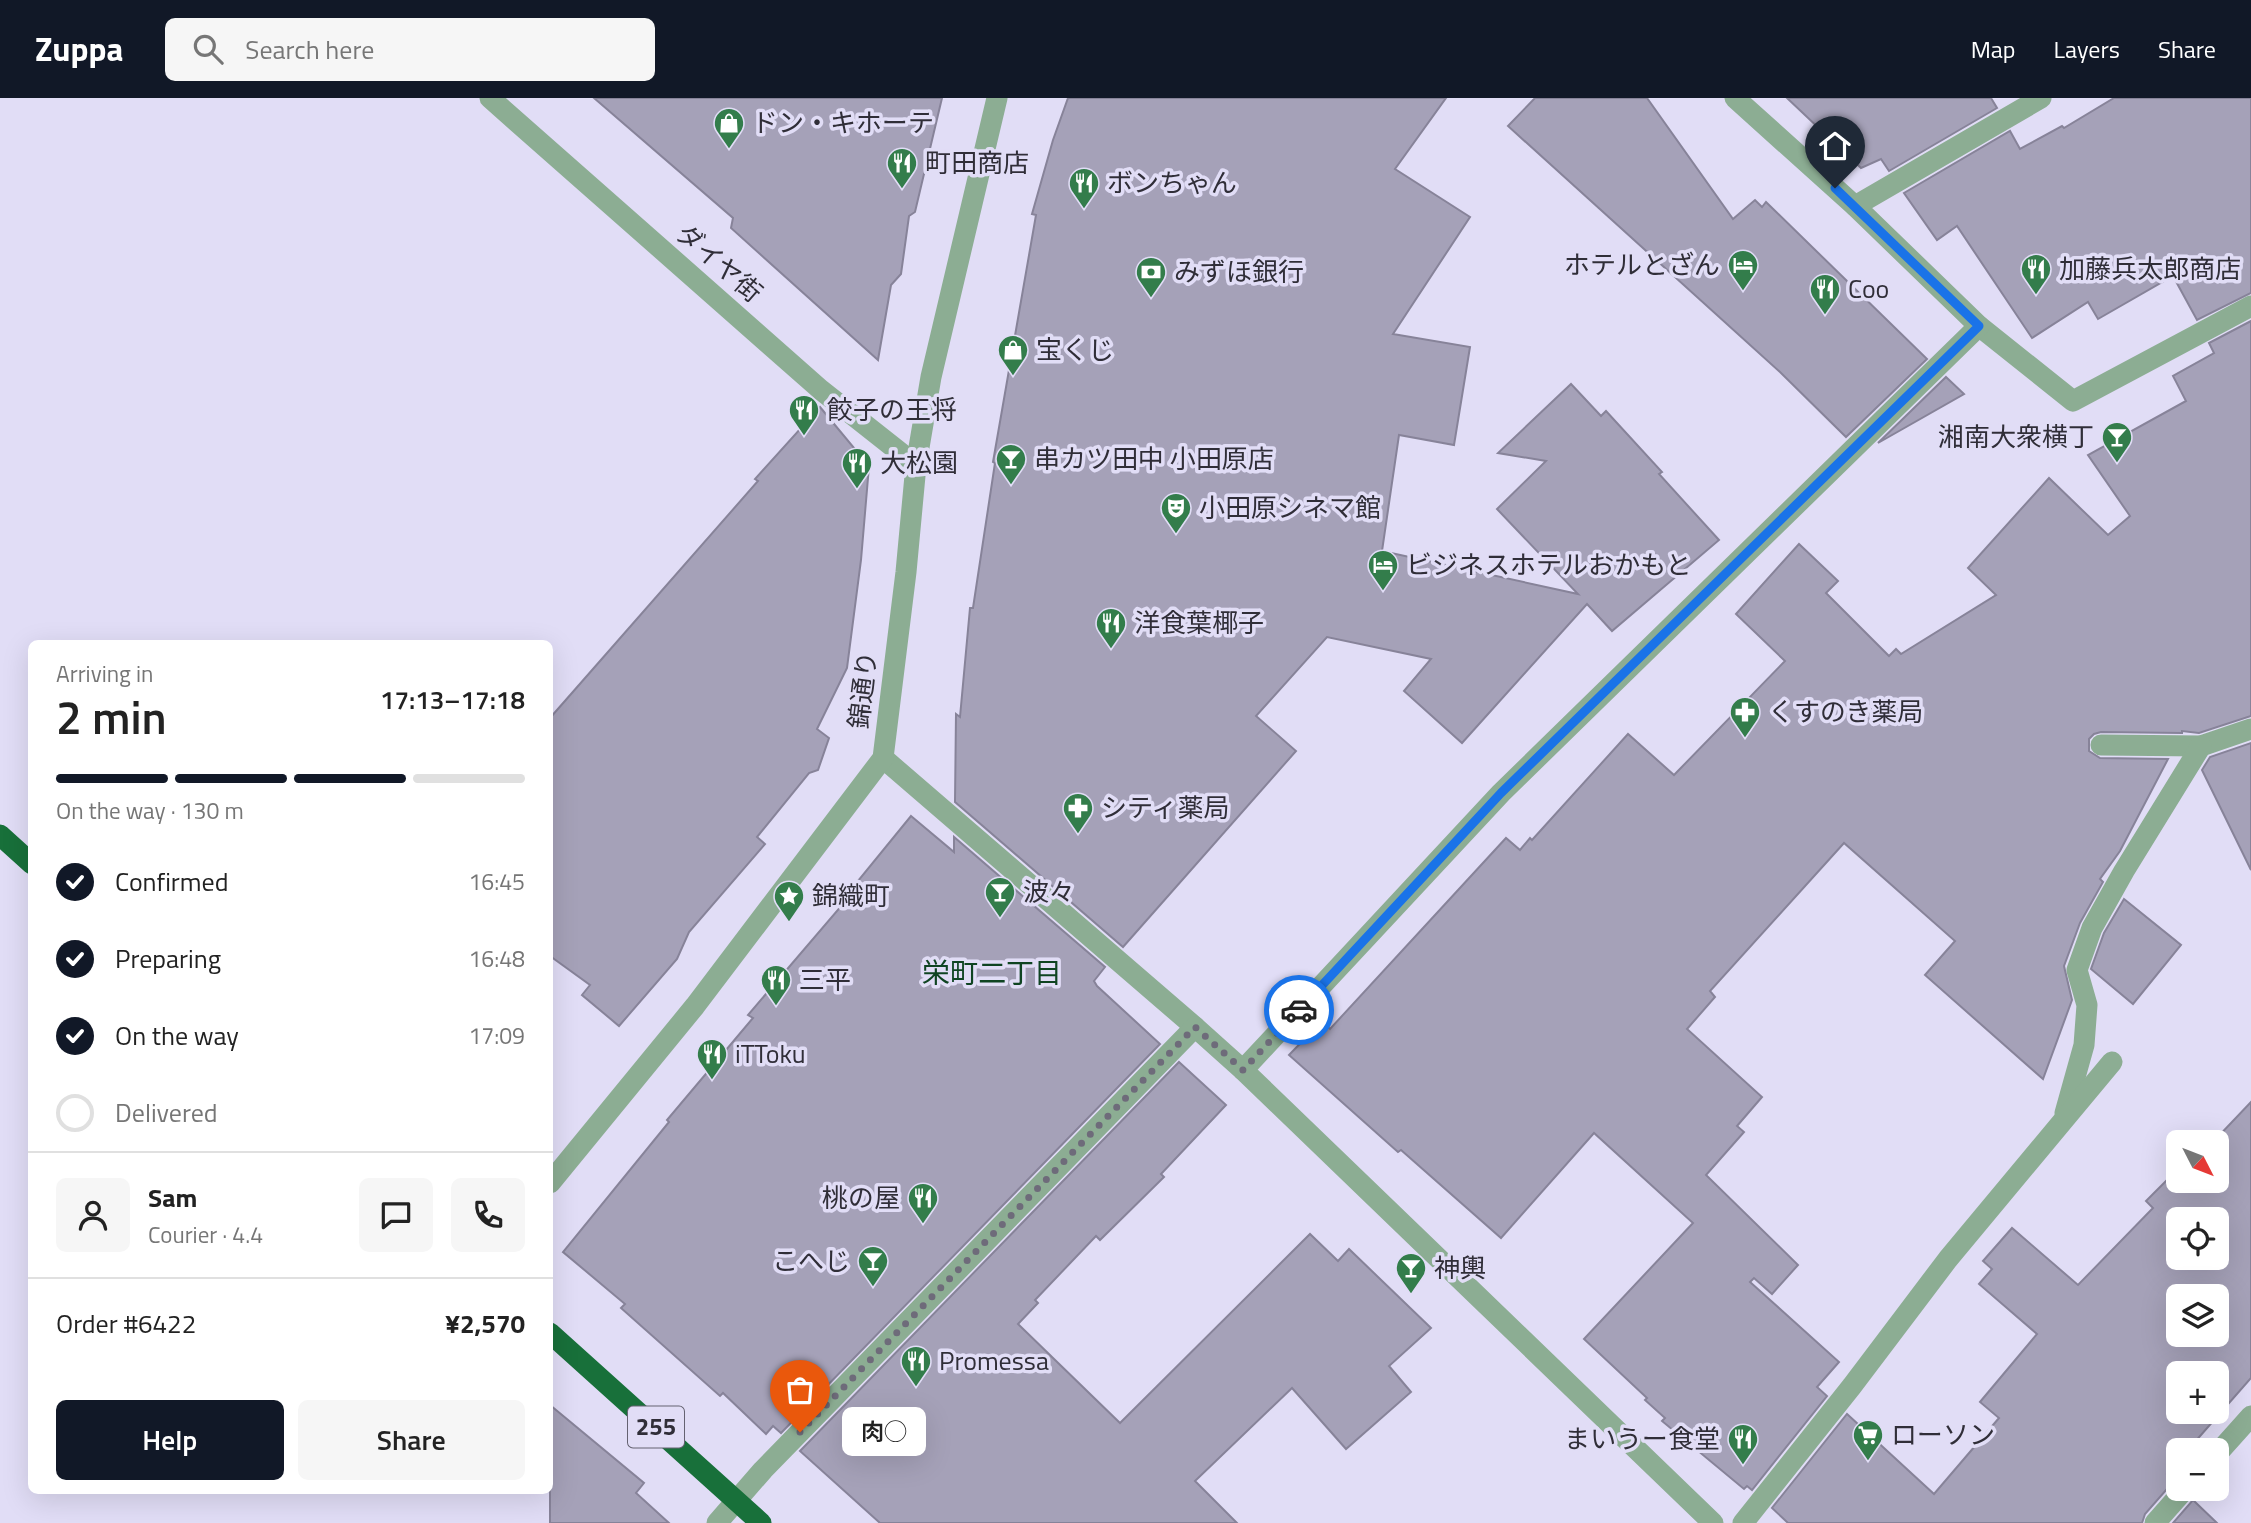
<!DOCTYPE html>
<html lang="en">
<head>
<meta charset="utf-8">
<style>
	:root { --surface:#fff; --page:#f6f6f6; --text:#222; --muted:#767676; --line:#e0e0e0; --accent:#111827 }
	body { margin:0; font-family:"Titillium Web","Noto Sans JP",sans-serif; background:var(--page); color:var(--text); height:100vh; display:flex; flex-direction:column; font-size:26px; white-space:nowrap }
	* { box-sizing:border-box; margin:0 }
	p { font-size:23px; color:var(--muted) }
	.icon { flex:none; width:38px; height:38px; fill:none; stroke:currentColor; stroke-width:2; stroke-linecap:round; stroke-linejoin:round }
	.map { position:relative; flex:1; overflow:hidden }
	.side { position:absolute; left:28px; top:542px; width:525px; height:854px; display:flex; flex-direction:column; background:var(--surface); border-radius:10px; box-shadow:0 7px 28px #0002 }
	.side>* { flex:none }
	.needle { width:46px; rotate:132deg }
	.fabs { position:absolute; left:2166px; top:1032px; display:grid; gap:14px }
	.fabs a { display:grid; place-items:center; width:63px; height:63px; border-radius:10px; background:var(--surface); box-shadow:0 7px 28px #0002; font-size:35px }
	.pin { position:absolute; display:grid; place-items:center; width:60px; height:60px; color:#fff; margin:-72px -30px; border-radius:50% 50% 50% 0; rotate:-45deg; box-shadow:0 0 7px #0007 }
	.pin .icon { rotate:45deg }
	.courier { position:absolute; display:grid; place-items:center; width:70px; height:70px; margin:-35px; border:5px solid #1a73e8; border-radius:50%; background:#fff; color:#222; box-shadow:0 2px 9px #0007 }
	.bubble { position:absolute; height:49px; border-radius:10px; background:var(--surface); box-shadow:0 7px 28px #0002; font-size:23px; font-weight:600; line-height:49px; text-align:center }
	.overview em { font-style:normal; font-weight:600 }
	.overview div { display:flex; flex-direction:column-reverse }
	.overview { display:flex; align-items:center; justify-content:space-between; height:119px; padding:0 28px }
	h1 { font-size:46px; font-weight:600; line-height:52px }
	.bar { display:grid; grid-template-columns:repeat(4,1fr); gap:10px 7px; align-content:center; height:84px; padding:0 28px }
	.bar i { height:9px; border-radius:5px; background:var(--line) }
	.bar .selected { background:var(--accent) }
	.bar p { grid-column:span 4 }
	.line { display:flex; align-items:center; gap:18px; padding:0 28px; border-top:2px solid var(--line) }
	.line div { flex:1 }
	.round { display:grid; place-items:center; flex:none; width:74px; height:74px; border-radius:10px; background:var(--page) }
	ol { padding:0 28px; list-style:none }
	li { display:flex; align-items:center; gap:21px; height:77px }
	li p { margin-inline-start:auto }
	li .icon { padding:7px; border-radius:50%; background:var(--accent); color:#fff; stroke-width:4 }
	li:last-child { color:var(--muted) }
	li i { width:38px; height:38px; border:4px solid var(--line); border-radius:50% }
	.cta { display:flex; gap:14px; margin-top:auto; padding:14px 28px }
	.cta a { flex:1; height:80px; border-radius:10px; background:var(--accent); color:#fff; font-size:28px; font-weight:600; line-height:80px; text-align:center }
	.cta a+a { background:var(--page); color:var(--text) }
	header { display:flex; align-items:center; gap:42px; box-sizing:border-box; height:98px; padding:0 35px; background:var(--accent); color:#fff }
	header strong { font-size:33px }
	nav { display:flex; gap:38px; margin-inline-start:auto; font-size:24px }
	.search { width:490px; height:63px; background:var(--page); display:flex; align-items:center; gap:18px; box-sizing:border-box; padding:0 24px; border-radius:10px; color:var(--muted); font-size:26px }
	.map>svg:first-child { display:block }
	.building { fill:#a5a1b8; stroke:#878399; stroke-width:2; fill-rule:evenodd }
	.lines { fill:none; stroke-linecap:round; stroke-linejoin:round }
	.lane { stroke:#8cad93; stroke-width:21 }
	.street { stroke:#8cad93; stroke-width:21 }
	.highway { stroke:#18703a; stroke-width:21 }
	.done { stroke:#6e6b7a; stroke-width:7; stroke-dasharray:0 12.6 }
	.route { stroke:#1a73e8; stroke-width:9 }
	.labels { text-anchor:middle; stroke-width:7; stroke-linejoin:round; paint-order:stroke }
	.shield { fill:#e1ddf6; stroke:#656271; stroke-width:2 }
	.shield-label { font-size:24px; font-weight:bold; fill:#302e38 }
	.poi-label { font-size:26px; fill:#302e38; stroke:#e1ddf6; text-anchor:start }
	.street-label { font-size:26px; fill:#302e38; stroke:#e1ddf6 }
	.neighbourhood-label { font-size:28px; fill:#0f4422; stroke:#e1ddf6 }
</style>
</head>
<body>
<header>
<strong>Zuppa</strong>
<div class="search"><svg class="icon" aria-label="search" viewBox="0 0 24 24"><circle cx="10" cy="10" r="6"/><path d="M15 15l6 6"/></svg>Search here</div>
<nav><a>Map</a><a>Layers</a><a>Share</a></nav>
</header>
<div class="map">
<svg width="2251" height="1425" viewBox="0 0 2251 1425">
	<rect width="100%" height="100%" fill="#e1ddf6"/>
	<!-- building -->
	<g class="building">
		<path d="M 594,0 L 942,0 L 915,114 L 909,118 L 901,176 L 891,187 L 878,262 L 731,130 L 733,120 Z"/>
		<path d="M 1068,0 L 1446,0 L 1395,71 L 1470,119 L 1393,236 L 1470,249 L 1454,347 L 1399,337 L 1382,453 L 1578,496 L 1497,411 L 1546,363 L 1498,355 L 1571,286 L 1601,318 L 1606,313 L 1662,374 L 1659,376 L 1719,442 L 1612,533 L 1587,506 L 1462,645 L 1404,593 L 1431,561 L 1327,539 L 1256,618 L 1296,653 L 1123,849 L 955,704 L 956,616 L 960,619 L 970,510 L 973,510 L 995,365 L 993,364 L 1036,117 L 1032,116 L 1053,42 Z"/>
		<path d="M 1535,0 L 1647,0 L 1733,121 L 1755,102 L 1762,109 L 1766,104 L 1927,261 L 1846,339 L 1780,274 L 1508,28 Z"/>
		<path d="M 1787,0 L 1991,0 L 1997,10 L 1889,73 L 1881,61 L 1861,70 Z"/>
		<path d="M 2114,0 L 2251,0 L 2251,195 L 2197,222 L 2173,178 L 2098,221 L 2088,204 L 2032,240 L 1957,128 L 1937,142 L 1904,95 L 2010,33 L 2020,51 L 2062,28 L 2064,30 Z"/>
		<path d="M 2251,223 L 2251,618 L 2199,635 L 2182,633 L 2182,635 L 2101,634 L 2094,636 L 2089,641 L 2089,653 L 2100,660 L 2168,661 L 2120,753 L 2100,781 L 2103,784 L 2080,825 L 2064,868 L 2072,902 L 2043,981 L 1925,877 L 1955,843 L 1844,745 L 1710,893 L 1715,899 L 1687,931 L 1762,999 L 1737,1028 L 1744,1034 L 1706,1077 L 1798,1167 L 1772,1196 L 1754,1180 L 1750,1184 L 1839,1264 L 1817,1289 L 1827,1298 L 1752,1392 L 1747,1388 L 1744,1391 L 1662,1323 L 1665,1320 L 1645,1302 L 1647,1300 L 1584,1241 L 1693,1125 L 1594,1035 L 1501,1140 L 1401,1052 L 1398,1054 L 1289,957 L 1322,923 L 1330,931 L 1506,740 L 1520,752 L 1530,740 L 1532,742 L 1628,636 L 1674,677 L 1785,563 L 1736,516 L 1799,446 L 1838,483 L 1826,495 L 1889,558 L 1896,551 L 1901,556 L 1996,497 L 1968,470 L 2049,380 L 2108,437 L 2130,418 L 2088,357 L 2186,303 L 2173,278 L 2214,255 L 2209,245 Z"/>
		<path d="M 1946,279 L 1964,296 L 1878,345 Z"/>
		<path d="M 820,309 L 869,368 L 861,462 L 847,570 L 817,631 L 829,640 L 818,672 L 809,675 L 757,739 L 765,746 L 689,834 L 677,861 L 619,928 L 582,897 L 590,887 L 550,858 L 550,620 L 758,383 L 755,381 Z"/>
		<path d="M 2251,645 L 2251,772 L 2202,672 L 2210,659 Z"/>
		<path d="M 911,718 L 954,754 L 954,739 L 1105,869 L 1094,883 L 1097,888 L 1160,946 L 781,1335 L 773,1328 L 766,1336 L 723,1295 L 720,1298 L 621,1210 L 625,1206 L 563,1154 L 669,1024 L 667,1022 L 753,920 L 748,917 L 855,792 L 853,789 Z"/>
		<path d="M 2124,801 L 2181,847 L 2133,906 L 2091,871 L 2104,835 Z"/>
		<path d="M 1179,964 L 1226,1007 L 1161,1076 L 1164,1079 L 1100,1142 L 1096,1138 L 1035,1202 L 1038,1205 L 1018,1226 L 1120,1325 L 1310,1136 L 1338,1163 L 1349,1151 L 1431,1230 L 1389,1268 L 1411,1294 L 1346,1351 L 1292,1290 L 1195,1383 L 1237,1425 L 880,1425 L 800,1353 Z"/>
		<path d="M 2251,1004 L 2251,1280 L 2187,1353 L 2179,1353 L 2179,1363 L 2167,1376 L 2174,1383 L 2145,1416 L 2142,1425 L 1788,1425 L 1772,1410 L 1847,1316 L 1934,1396 L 1999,1320 L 1980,1304 L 2037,1236 L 1979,1186 L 1992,1171 L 1983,1163 L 2012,1130 L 2078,1187 L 2153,1110 L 2146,1103 L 2179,1070 L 2179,1083 L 2217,1083 L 2217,1045 L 2212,1045 ZM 2179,1122 L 2217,1122 L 2217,1160 L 2179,1160 ZM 2179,1199 L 2217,1199 L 2217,1237 L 2179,1237 ZM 2179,1276 L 2217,1276 L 2217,1314 L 2179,1314 Z"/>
		<path d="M 550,1307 L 644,1385 L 636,1395 L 669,1425 L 550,1425 Z"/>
		<path d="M 2193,1402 L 2217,1425 L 2173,1425 Z"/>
	</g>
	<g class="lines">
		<!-- lane -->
		<g class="lane">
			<path d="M 2217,1356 L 2251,1318"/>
			<path d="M 2155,1425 L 2185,1391"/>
		</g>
		<!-- street -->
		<g class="street">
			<path d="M 490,0 L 821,292 L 916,367"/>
			<path d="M 1735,0 L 1855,108 L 1979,228 L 2073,303 L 2251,208"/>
			<path d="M 1855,108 L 2041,0"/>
			<path d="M 2101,647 L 2201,648 L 2251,631"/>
			<path d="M 883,660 L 1195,929"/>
			<path d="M 1243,972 L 1501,695 L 1979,228"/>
			<path d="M 2065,1015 L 2084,947 L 2087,907 L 2077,872 L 2092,830 L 2124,773 L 2201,648"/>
			<path d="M 550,1085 L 695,908 L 883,660 L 906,474 L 916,367 L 931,279 L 997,0"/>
			<path d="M 717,1425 L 763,1372 L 1195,929 L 1243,972 L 1713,1425"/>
			<path d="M 1743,1425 L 1852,1288 L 1948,1161 L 2112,964"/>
		</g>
		<!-- highway -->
		<g class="highway">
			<path d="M 0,737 L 32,766"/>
			<path d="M 550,1235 L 761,1425"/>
		</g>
	</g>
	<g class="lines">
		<!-- done -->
		<path class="done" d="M 800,1334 L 1195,929 L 1243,972 L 1299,912"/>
		<!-- route -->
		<path class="route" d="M 1299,912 L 1501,695 L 1979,228 L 1835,90"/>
	</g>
	<!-- icons -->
	<defs>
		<g id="shop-pin" transform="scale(1.575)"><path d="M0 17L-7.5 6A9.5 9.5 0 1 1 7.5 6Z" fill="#337d4b" stroke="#e1ddf6"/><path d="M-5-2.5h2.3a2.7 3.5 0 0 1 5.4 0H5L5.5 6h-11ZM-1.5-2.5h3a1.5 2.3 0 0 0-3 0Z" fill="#fff"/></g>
		<g id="restaurant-pin" transform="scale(1.575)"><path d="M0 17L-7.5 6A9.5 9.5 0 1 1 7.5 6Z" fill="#337d4b" stroke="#e1ddf6"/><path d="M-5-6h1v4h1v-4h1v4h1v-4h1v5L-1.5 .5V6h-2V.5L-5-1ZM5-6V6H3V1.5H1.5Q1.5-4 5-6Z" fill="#fff"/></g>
		<g id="hotel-pin" transform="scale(1.575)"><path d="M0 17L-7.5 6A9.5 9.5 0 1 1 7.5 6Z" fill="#337d4b" stroke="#e1ddf6"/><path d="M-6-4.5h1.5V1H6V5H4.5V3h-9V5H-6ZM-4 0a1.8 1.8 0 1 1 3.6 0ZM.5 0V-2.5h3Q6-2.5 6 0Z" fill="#fff"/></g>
		<g id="bank-pin" transform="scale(1.575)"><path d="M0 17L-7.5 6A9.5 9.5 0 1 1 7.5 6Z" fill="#337d4b" stroke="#e1ddf6"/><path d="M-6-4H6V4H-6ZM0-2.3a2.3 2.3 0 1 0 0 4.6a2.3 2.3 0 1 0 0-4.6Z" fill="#fff"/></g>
		<g id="bar-pin" transform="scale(1.575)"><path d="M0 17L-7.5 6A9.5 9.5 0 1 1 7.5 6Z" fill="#337d4b" stroke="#e1ddf6"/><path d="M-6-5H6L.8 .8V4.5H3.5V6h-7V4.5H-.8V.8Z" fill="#fff"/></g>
		<g id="theatre-pin" transform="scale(1.575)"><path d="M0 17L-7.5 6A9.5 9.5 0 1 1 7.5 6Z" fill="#337d4b" stroke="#e1ddf6"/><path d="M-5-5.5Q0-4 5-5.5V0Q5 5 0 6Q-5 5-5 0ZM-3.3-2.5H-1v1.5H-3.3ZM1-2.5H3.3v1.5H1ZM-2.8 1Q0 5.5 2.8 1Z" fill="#fff"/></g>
		<g id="pharmacy-pin" transform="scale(1.575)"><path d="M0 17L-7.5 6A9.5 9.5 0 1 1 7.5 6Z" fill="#337d4b" stroke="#e1ddf6"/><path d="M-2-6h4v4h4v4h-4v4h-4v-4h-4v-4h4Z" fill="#fff"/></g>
		<g id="sight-pin" transform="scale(1.575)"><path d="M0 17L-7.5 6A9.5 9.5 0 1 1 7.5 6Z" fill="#337d4b" stroke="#e1ddf6"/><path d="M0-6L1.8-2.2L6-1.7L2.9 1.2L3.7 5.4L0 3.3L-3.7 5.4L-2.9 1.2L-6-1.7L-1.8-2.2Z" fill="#fff"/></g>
		<g id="supermarket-pin" transform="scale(1.575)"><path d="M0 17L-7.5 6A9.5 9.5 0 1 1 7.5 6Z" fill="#337d4b" stroke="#e1ddf6"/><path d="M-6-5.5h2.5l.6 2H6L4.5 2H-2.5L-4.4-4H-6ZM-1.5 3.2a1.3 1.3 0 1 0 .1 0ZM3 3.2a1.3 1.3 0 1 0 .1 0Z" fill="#fff"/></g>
	</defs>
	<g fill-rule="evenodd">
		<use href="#shop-pin" x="729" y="25"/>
		<use href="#restaurant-pin" x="902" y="65"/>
		<use href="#restaurant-pin" x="1084" y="85"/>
		<use href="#hotel-pin" x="1743" y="167"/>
		<use href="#restaurant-pin" x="2036" y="171"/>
		<use href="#bank-pin" x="1151" y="174"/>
		<use href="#restaurant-pin" x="1825" y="191"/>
		<use href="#shop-pin" x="1013" y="252"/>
		<use href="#restaurant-pin" x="804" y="312"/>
		<use href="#bar-pin" x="2117" y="339"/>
		<use href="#bar-pin" x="1011" y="361"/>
		<use href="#restaurant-pin" x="857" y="365"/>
		<use href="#theatre-pin" x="1176" y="410"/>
		<use href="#hotel-pin" x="1383" y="467"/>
		<use href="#restaurant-pin" x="1111" y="525"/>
		<use href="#pharmacy-pin" x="1745" y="614"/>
		<use href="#pharmacy-pin" x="1078" y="710"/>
		<use href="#bar-pin" x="1000" y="794"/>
		<use href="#sight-pin" x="789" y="798"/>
		<use href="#restaurant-pin" x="776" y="882"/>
		<use href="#restaurant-pin" x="712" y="956"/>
		<use href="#restaurant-pin" x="923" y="1100"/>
		<use href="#bar-pin" x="873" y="1163"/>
		<use href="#bar-pin" x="1411" y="1170"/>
		<use href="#restaurant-pin" x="916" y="1263"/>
		<use href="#supermarket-pin" x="1868" y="1337"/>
		<use href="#restaurant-pin" x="1743" y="1341"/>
	</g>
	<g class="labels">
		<!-- shield labels -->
		<rect class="shield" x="628" y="1308.5" width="56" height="41" rx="5"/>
		<g class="shield-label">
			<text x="656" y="1337">255</text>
		</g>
		<!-- poi labels -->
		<g class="poi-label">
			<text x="752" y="34">ドン・キホーテ</text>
			<text x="925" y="74">町田商店</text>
			<text x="1107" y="94">ボンちゃん</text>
			<text x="1720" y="176" text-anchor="end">ホテルとざん</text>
			<text x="2059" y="180">加藤兵太郎商店</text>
			<text x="1174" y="183">みずほ銀行</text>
			<text x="1848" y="200">Coo</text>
			<text x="1036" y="261">宝くじ</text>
			<text x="827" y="321">餃子の王将</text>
			<text x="2094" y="348" text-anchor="end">湘南大衆横丁</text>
			<text x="1034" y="370">串カツ田中 小田原店</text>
			<text x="880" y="374">大松園</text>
			<text x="1199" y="419">小田原シネマ館</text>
			<text x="1406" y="476">ビジネスホテルおかもと</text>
			<text x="1134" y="534">洋食葉椰子</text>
			<text x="1768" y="623">くすのき薬局</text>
			<text x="1101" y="719">シティ薬局</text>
			<text x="1023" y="803">波々</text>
			<text x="812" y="807">錦織町</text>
			<text x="799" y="891">三平</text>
			<text x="735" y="965">iTToku</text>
			<text x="900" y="1109" text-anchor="end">桃の屋</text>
			<text x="850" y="1172" text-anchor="end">こへじ</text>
			<text x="1434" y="1179">神輿</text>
			<text x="939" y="1272">Promessa</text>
			<text x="1891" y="1346">ローソン</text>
			<text x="1720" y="1350" text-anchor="end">まいうー食堂</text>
		</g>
		<!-- street labels -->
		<g class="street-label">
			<text transform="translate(719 165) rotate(41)" y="9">ダイヤ街</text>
			<text transform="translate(863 592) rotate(-83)" y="9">錦通り</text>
		</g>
		<!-- neighbourhood labels -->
		<g class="neighbourhood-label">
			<text x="992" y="885">栄町二丁目</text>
		</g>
	</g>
</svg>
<div class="fabs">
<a><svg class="needle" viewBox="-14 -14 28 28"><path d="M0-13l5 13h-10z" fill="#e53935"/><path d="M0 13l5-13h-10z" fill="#767676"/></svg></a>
<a><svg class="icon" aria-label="locate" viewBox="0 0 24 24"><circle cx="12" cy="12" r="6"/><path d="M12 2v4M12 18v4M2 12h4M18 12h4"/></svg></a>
<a><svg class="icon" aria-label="layers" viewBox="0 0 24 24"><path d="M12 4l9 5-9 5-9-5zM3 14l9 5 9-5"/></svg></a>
<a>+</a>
<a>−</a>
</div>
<div class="pin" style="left:800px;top:1334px;background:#ea580c"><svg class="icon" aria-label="bag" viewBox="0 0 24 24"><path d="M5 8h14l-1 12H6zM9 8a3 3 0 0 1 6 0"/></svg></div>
<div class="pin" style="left:1835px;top:90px;background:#1f2937"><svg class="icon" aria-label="home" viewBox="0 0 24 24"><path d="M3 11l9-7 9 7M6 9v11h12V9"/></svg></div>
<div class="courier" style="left:1299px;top:912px"><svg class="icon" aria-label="car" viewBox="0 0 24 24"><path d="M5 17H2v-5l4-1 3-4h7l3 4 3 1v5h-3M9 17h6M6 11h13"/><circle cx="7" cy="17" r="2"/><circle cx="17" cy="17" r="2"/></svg></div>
<div class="bubble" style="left:842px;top:1309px;width:84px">肉◯</div>
<section class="side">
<div class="overview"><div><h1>2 min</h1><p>Arriving in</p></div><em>17:13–17:18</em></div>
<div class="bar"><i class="selected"></i><i class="selected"></i><i class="selected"></i><i></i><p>On the way · 130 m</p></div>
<ol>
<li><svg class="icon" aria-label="check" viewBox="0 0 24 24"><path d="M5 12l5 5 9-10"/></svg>Confirmed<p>16:45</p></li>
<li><svg class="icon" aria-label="check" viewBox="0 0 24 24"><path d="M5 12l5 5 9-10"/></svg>Preparing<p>16:48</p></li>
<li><svg class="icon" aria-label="check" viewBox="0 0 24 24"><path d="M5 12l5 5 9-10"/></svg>On the way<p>17:09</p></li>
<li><i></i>Delivered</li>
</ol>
<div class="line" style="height:126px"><a class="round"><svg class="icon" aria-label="person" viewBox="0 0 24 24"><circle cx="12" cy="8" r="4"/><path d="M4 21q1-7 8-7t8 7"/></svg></a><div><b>Sam</b><p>Courier · 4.4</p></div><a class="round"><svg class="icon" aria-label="chat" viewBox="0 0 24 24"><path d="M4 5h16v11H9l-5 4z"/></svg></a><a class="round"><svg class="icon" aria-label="phone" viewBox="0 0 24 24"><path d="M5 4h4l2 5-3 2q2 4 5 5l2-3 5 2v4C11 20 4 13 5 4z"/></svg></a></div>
<div class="line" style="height:91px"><div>Order #6422</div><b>¥2,570</b></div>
<div class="cta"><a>Help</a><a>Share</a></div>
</section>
</div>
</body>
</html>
